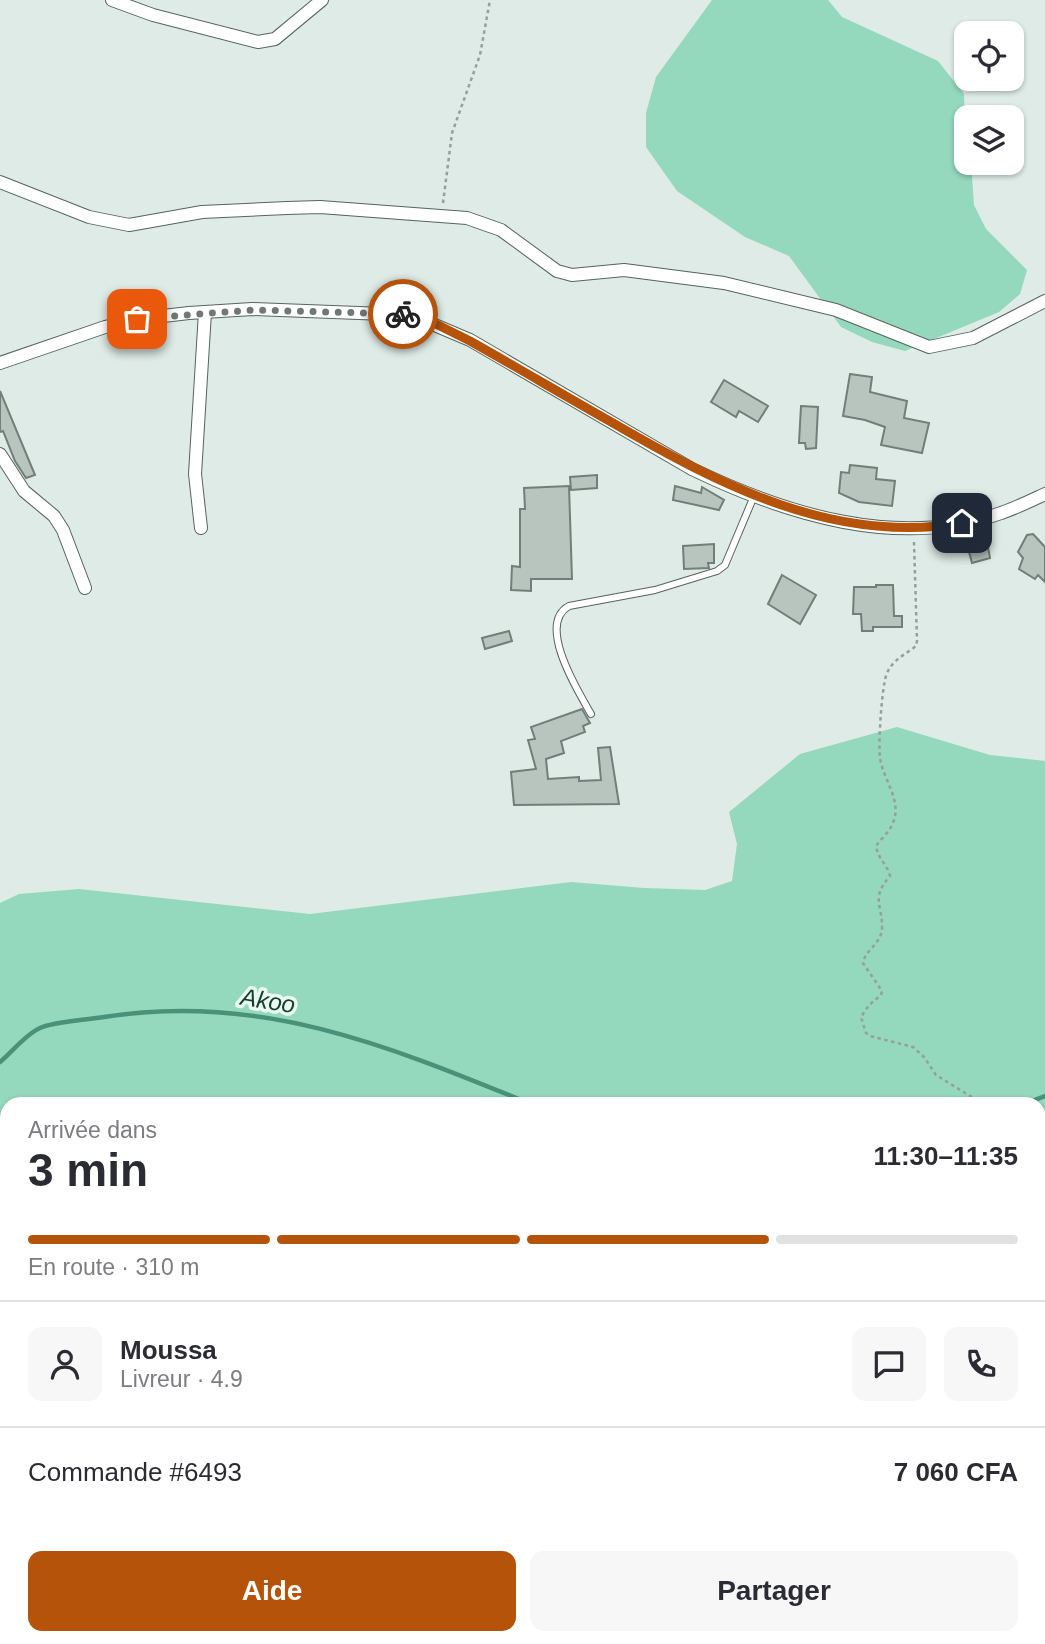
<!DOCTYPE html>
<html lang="fr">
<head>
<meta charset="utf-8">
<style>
	:root { --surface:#fff; --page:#f7f7f7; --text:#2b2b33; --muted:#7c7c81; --line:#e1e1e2; --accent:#b45309 }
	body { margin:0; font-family:Arial,sans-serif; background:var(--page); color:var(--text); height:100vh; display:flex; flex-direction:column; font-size:26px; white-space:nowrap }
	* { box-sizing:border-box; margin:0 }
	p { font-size:23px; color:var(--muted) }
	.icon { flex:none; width:38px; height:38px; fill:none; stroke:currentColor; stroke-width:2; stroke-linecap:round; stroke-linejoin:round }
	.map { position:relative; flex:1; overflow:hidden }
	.details { position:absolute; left:0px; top:1097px; width:1046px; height:548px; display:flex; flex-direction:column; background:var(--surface); border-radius:21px 21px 0 0; box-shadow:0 2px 5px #0004 }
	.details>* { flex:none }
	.tools { position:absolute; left:954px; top:21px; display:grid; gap:14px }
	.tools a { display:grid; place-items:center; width:70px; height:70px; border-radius:14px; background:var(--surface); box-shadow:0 2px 5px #0004; font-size:35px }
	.pin { position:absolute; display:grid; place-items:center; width:60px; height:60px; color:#fff; margin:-30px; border-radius:14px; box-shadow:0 4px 10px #0006 }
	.courier { position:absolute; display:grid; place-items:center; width:70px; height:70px; margin:-35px; border:5px solid #b45309; border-radius:50%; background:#fff; color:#222; box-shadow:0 2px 9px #0007 }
	.summary em { font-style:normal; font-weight:700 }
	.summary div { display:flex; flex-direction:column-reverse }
	.summary { display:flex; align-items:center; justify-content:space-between; height:119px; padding:0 28px }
	h1 { font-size:46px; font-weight:700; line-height:52px }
	.bar { display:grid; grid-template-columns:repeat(4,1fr); gap:10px 7px; align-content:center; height:84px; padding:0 28px }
	.bar i { height:9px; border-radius:5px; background:var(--line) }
	.bar .current { background:var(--accent) }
	.bar p { grid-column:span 4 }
	.line { display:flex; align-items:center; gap:18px; padding:0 28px; border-top:2px solid var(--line) }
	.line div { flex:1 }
	.round { display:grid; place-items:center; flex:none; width:74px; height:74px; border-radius:14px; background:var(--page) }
	.primary-button { display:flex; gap:14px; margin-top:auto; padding:14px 28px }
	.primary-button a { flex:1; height:80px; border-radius:14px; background:var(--accent); color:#fff; font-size:28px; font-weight:700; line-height:80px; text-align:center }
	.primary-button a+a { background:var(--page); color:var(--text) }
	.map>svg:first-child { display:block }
	.green { fill:#94d8be }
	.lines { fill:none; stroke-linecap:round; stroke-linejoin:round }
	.stream { stroke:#499279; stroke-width:4.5 }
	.building { fill:#b8c5bf; stroke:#727e79; stroke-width:2 }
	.lane-casing { stroke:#58635e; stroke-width:8 }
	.street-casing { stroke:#58635e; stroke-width:14 }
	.path { stroke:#959f9b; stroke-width:2.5; stroke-dasharray:3.5 3.5; stroke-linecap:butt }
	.lane { stroke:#fff; stroke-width:6 }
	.street { stroke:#fff; stroke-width:12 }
	.done { stroke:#707875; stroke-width:7; stroke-dasharray:0 12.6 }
	.route { stroke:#b45309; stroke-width:9 }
	.labels { text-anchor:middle; stroke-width:7; stroke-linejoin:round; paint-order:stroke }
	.water-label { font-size:24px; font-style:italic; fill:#123f30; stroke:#ebf9f3 }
</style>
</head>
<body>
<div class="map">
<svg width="1045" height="1644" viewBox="0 0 1045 1644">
	<rect width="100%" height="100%" fill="#deebe6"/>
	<!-- green -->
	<g class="green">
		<path d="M 712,0 L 828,0 L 842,17 L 938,61 L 964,94 L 966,163 L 971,163 L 974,205 L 986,229 L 1027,270 L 1020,294 L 999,312 L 905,351 L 872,342 L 841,327 L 789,256 L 745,237 L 677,191 L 646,147 L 646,113 L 656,77 Z"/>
		<path d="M 897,727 L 990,755 L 1045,761 L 1045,1499 L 1040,1494 L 1040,1104 L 7,1104 L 7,1279 L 0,1279 L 0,903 L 19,894 L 79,889 L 310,914 L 571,882 L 644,888 L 705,890 L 732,881 L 737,844 L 729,812 L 800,754 Z"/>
		<path d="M 1040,1606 L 1045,1608 L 1045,1644 L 890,1644 L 894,1638 L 1040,1638 Z"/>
	</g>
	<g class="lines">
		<!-- stream -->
		<g class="stream">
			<path d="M 0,1062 C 12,1052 26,1034 40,1028 C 55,1021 87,1020 104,1017 C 259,992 389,1046 531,1104"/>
			<path d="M 1024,1104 L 1045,1096"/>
			<path d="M 1040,1385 L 1045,1392"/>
		</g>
	</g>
	<!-- building -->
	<g class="building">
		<path d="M 850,374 L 872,377 L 870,392 L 907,401 L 904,418 L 929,423 L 922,453 L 881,445 L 885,427 L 865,420 L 843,416 Z"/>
		<path d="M 724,380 L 768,406 L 758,422 L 739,411 L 736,417 L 711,402 Z"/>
		<path d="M 0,391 L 35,475 L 26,478 L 15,461 L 3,431 L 0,432 Z"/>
		<path d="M 801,406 L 818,407 L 816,448 L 806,449 L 805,443 L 799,443 Z"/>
		<path d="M 850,465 L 877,468 L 876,479 L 895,481 L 892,506 L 859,502 L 839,493 L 841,472 L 849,473 Z"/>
		<path d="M 597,475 L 597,488 L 571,490 L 570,477 Z"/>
		<path d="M 569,486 L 572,579 L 531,579 L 531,591 L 511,590 L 512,566 L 520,567 L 520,509 L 525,509 L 524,488 Z"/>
		<path d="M 675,486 L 701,493 L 702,487 L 724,500 L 719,510 L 673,500 Z"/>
		<path d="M 1033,534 L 1045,547 L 1045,582 L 1038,575 L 1035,579 L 1019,569 L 1023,558 L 1018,552 L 1027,535 Z"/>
		<path d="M 987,542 L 990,558 L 972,563 L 968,548 Z"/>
		<path d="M 714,544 L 714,563 L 708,563 L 709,568 L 684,569 L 683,546 Z"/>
		<path d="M 782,575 L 816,595 L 800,624 L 768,604 Z"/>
		<path d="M 876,585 L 893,585 L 894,616 L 902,616 L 902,627 L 873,627 L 873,631 L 862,631 L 861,614 L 853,614 L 854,587 L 876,587 Z"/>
		<path d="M 509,631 L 512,641 L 485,649 L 482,638 Z"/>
		<path d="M 582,709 L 590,723 L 583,726 L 585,732 L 561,741 L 564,753 L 546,759 L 548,779 L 579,777 L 579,781 L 601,780 L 598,748 L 610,747 L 619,804 L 514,805 L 511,772 L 536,769 L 528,740 L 535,739 L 531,727 Z"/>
	</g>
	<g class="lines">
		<!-- lane casing -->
		<g class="lane-casing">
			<path id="lane" d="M 591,714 C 578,691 536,624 569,606 L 655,590 L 717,571 L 725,565 L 754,496"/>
		</g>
		<!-- street casing -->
		<g class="street-casing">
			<g id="street">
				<path d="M 112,0 L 153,15 L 258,42 L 275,39 L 322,0"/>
				<path d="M 0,182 L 89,217 L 129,225 L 202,212 L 287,208 L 320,207 L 467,218 L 501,230 L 557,271 L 572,275 L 624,270 L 724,283 L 836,310 L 929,347 L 973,338 L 1045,301"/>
				<path d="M 0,363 L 105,327 L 137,319 L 189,313 L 252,309 L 411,315 L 470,340 L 692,469 C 785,514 898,550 1001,513 C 1016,508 1030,501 1045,494"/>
				<path d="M 0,454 L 24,491 L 54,516 L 63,530 L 85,588"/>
				<path d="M 201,528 L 195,474 L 205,312"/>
				<path d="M 0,1410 L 7,1410"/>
			</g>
		</g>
		<!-- path -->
		<g class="path">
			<path d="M 443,203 L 452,133 L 480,55 L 490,0"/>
			<path d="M 914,542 L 917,641 L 916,646 C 905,655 891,660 886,676 C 882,688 878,743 880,757 C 882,779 904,801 892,825 C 889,832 881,839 876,846 C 878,859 887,864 890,876 C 870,899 883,905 882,929 C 881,944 865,950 863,963 L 882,991 L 881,995 L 869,1005 L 861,1017 L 866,1033 L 870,1036 L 913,1047 L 924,1057 L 936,1075 L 983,1104"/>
			<path d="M 1040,1141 L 1045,1143"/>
		</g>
		<!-- lane -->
		<use href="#lane" class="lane"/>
		<!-- street -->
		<use href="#street" class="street"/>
	</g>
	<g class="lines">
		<!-- done -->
		<path class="done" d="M 137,319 L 252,310 L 403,314"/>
		<!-- route -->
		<path class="route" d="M 403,314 L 436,324 L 470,341 C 518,368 565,396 613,423 C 720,485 835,545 962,523"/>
	</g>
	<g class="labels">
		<!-- water labels -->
		<g class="water-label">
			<text transform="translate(268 1001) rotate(9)" y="8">Akoo</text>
		</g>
	</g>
</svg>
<div class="tools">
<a><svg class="icon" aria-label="locate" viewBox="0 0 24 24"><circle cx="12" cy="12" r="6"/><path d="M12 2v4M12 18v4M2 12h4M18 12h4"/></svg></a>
<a><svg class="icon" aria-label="layers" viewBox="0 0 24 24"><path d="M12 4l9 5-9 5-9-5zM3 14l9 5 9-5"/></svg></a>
</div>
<div class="pin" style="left:137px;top:319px;background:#ea580c"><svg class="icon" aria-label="bag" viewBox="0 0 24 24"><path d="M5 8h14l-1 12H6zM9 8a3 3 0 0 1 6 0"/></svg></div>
<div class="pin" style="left:962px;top:523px;background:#1f2937"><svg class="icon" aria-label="home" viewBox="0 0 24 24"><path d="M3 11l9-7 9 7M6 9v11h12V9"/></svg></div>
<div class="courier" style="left:403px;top:314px"><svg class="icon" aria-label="bike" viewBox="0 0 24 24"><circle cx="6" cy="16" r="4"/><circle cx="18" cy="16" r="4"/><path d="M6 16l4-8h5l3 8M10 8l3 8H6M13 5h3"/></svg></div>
<section class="details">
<div class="summary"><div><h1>3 min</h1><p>Arrivée dans</p></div><em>11:30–11:35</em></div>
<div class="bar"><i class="current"></i><i class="current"></i><i class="current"></i><i></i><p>En route · 310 m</p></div>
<div class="line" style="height:126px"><a class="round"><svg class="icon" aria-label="person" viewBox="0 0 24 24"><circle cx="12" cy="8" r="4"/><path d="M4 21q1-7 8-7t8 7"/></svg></a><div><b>Moussa</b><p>Livreur · 4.9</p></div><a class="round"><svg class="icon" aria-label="chat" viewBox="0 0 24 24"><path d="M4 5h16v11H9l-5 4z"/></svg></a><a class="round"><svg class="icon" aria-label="phone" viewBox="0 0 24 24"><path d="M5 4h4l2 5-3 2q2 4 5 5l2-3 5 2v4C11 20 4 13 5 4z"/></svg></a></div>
<div class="line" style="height:91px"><div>Commande #6493</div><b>7 060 CFA</b></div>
<div class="primary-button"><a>Aide</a><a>Partager</a></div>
</section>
</div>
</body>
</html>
